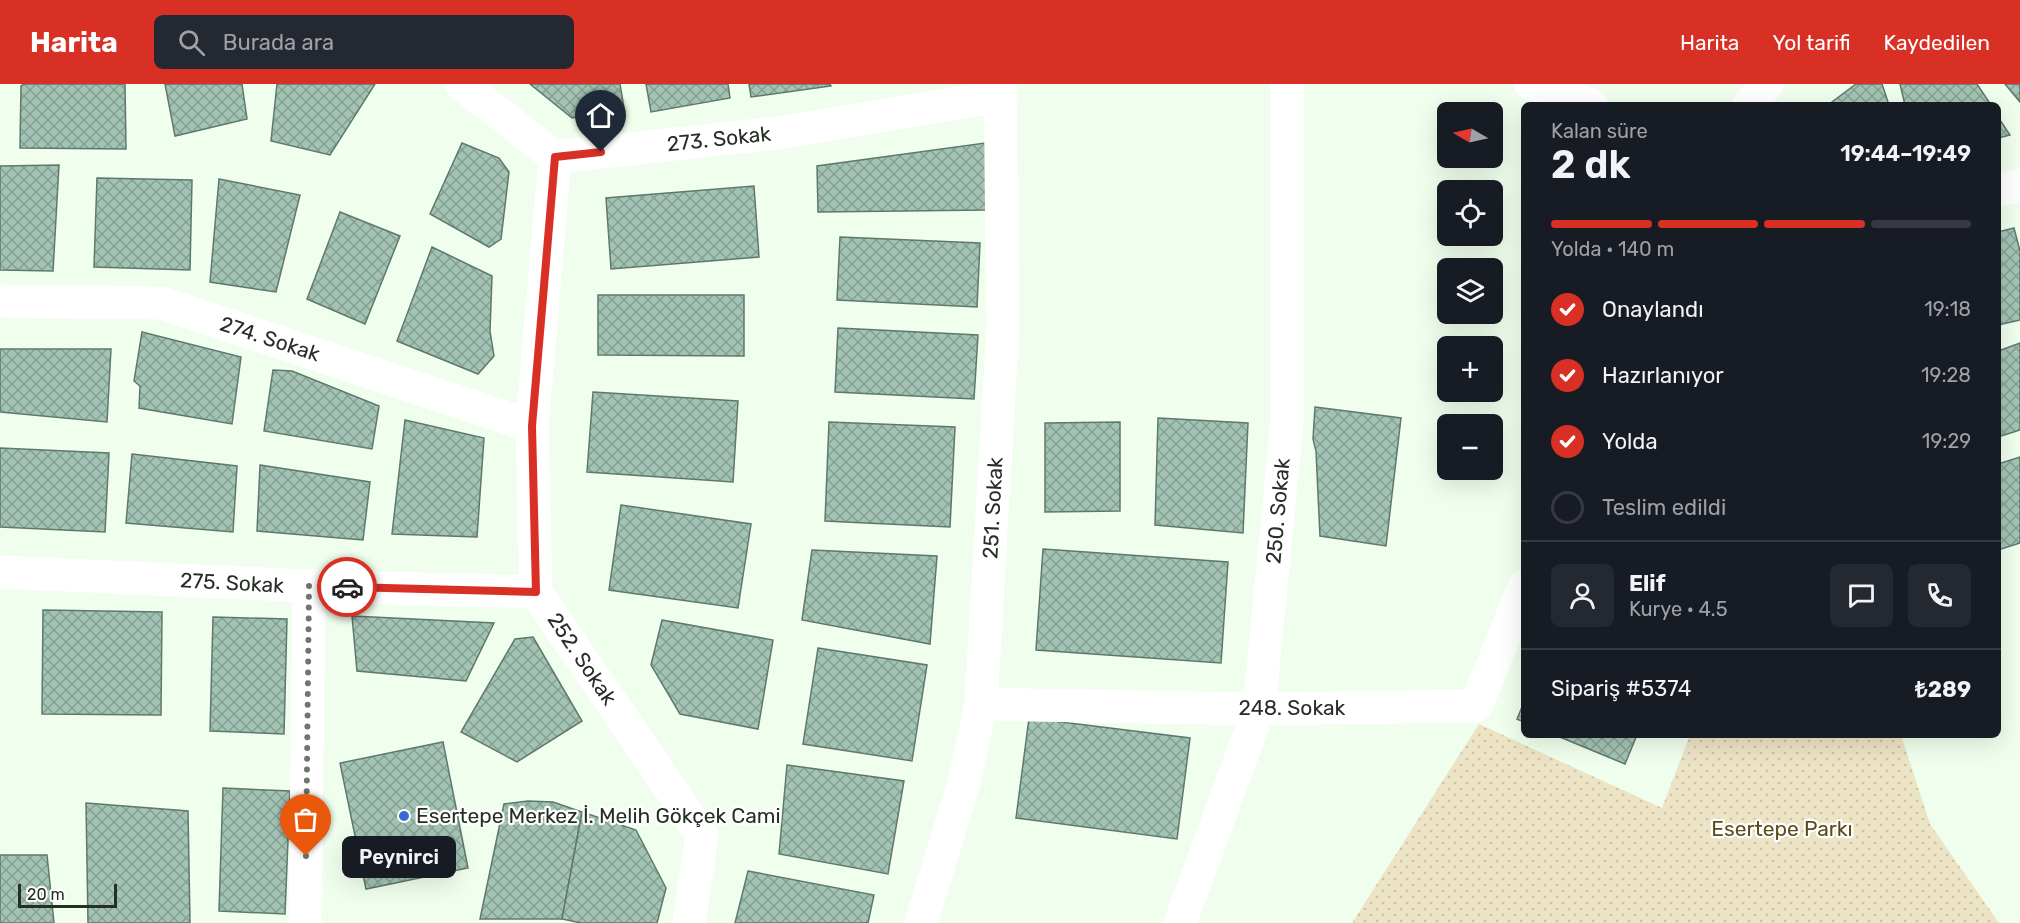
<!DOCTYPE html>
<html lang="tr">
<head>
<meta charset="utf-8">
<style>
	:root { --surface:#171b24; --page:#242831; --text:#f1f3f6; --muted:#9ea1a6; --line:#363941; --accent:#d93025 }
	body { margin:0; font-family:Rubik,sans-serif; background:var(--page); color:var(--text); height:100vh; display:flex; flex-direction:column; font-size:22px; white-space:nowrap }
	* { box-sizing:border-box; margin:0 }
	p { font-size:20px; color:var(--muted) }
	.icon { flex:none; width:33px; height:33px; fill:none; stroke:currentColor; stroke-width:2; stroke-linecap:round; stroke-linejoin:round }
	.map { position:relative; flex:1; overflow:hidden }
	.drawer { position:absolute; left:1521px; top:18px; width:480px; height:636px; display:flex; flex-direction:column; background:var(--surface); border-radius:9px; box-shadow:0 6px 24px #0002 }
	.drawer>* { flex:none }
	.needle { width:39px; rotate:279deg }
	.fabs { position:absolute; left:1437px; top:18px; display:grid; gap:12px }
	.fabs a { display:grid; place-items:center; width:66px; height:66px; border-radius:9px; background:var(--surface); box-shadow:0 6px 24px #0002; font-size:30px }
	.scale { position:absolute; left:18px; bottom:15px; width:99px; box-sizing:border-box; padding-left:6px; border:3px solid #272e26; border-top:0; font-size:16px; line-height:21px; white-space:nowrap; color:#272e26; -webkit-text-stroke:4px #fff; paint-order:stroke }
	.pin { position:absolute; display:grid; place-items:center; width:51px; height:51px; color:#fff; margin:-62px -26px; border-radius:50% 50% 50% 0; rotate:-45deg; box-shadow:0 0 6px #0007 }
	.pin .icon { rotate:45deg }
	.courier { position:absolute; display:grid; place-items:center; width:60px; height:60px; margin:-30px; border:4px solid #d93025; border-radius:50%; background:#fff; color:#222; box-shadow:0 2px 8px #0007 }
	.bubble { position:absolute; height:42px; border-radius:9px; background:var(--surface); box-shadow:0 6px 24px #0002; font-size:20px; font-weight:600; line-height:42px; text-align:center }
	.overview em { font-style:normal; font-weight:600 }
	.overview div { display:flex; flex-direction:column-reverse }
	.overview { display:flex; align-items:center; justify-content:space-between; height:102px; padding:0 30px }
	h1 { font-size:39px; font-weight:600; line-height:45px }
	.bar { display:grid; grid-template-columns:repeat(4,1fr); gap:9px 6px; align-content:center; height:72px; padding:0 30px }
	.bar i { height:8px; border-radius:4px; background:var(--line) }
	.bar .selected { background:var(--accent) }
	.bar p { grid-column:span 4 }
	.line { display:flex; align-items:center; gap:15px; padding:0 30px; border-top:2px solid var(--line) }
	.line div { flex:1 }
	.round { display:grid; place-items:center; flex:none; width:63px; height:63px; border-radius:9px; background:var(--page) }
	ol { padding:0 30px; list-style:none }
	li { display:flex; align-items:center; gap:18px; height:66px }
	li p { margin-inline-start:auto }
	li .icon { padding:6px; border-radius:50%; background:var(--accent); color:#fff; stroke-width:4 }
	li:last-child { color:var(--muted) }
	li i { width:33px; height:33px; border:3px solid var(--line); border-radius:50% }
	header { display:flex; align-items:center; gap:36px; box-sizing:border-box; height:84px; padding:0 30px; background:var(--accent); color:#fff }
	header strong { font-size:28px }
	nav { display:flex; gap:33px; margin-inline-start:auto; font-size:21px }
	.search { width:420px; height:54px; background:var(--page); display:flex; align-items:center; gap:15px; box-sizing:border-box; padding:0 21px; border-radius:9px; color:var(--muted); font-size:22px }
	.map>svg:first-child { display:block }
	.grass { fill:url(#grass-dots) }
	.building { fill:url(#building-cross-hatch); stroke:#5f786d; stroke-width:1.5 }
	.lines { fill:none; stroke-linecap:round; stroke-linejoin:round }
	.minor { stroke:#fff; stroke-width:33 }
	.done { stroke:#6d776c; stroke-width:6; stroke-dasharray:0 10.8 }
	.route { stroke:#d93025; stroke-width:8 }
	.poi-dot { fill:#326ad9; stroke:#fff; stroke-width:2 }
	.labels { text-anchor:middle; stroke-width:4.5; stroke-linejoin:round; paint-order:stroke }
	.street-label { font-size:21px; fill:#272e26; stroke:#fff }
	.poi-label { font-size:21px; fill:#272e26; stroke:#fff; text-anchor:start }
	.park-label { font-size:21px; fill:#5b4c1a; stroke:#fff }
</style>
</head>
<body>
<header>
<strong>Harita</strong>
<div class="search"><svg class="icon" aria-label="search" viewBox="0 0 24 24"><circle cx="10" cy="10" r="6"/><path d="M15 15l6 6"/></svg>Burada ara</div>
<nav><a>Harita</a><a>Yol tarifi</a><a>Kaydedilen</a></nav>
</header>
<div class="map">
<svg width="2020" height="839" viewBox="0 0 2020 839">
	<defs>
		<pattern id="grass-dots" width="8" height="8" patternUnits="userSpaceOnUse" patternTransform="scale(1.5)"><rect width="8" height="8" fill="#ede4c6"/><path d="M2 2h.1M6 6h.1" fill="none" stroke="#cbc4aa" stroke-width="1.8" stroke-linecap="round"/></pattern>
		<pattern id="building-cross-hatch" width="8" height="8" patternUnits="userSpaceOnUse" patternTransform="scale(1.5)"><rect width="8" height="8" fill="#a3c4b4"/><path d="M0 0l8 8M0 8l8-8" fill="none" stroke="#85a092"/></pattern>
	</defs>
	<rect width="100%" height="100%" fill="#f0feed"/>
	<!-- grass -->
	<path class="grass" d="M 1479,640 L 1662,724 L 1690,651 L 1901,651 L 1930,740 L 1999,839 L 1352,839 Z"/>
	<!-- building -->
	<g class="building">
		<path d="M 24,0 L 125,0 L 126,65 L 20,64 L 21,2 Z"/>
		<path d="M 165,0 L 242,0 L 247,35 L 175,52 Z"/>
		<path d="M 277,0 L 375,0 L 330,71 L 271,57 Z"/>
		<path d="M 530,0 L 620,0 L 624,24 L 572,34 Z"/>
		<path d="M 646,0 L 728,0 L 730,14 L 651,28 Z"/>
		<path d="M 749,0 L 830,0 L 831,2 L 751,13 Z"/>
		<path d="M 1856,0 L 1882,0 L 1889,21 L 1828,21 Z"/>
		<path d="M 1900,0 L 1977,0 L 1991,21 L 1905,21 Z"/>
		<path d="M 2005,0 L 2020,0 L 2020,18 Z"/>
		<path d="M 1998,33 L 2010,51 L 1998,54 Z"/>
		<path d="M 462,59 L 499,74 L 509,88 L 501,155 L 489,163 L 430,130 Z"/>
		<path d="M 985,59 L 987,126 L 818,128 L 817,82 Z"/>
		<path d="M 59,81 L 53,187 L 0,186 L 0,82 Z"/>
		<path d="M 97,94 L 192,96 L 190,186 L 94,183 Z"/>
		<path d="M 219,95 L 300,111 L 276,208 L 210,198 Z"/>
		<path d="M 754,102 L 759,173 L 611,185 L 606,114 Z"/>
		<path d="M 340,128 L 400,152 L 365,240 L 307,215 Z"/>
		<path d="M 2014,144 L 2020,167 L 2020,236 L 1998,241 L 1998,148 Z"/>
		<path d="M 840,153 L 980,159 L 977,223 L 837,216 Z"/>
		<path d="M 432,163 L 492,192 L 490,247 L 494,272 L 478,290 L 397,257 Z"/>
		<path d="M 598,211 L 744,211 L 744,272 L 598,271 Z"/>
		<path d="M 838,244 L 978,251 L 974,315 L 835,308 Z"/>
		<path d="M 142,248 L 241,273 L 232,340 L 139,324 L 140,302 L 134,297 Z"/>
		<path d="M 2020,259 L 2020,346 L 1998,353 L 1998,267 Z"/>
		<path d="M 0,265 L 111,265 L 107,338 L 0,328 Z"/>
		<path d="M 273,286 L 292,287 L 379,322 L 372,365 L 264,347 Z"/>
		<path d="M 593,308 L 738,317 L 733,398 L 587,388 Z"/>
		<path d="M 1315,323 L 1401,334 L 1386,462 L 1320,452 L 1316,367 L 1313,355 Z"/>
		<path d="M 1158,334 L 1248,339 L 1243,449 L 1155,441 Z"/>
		<path d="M 405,336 L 484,354 L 477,453 L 392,450 Z"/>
		<path d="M 829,338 L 955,343 L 950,443 L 825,437 Z"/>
		<path d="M 1120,338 L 1120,427 L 1045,428 L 1045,339 Z"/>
		<path d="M 0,364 L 109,369 L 105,448 L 0,443 Z"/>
		<path d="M 132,370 L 237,382 L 233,448 L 126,439 Z"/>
		<path d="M 2020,373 L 2020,459 L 1998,466 L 1998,380 Z"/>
		<path d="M 260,381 L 370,398 L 363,456 L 257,447 Z"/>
		<path d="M 621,421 L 751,440 L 738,524 L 609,506 Z"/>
		<path d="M 1043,465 L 1228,478 L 1221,579 L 1036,566 Z"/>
		<path d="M 812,466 L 937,472 L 930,560 L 802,536 Z"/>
		<path d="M 43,526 L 162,528 L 161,631 L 42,630 Z"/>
		<path d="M 352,532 L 494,539 L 466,597 L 357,587 Z"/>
		<path d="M 213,533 L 287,535 L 284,650 L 210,647 Z"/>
		<path d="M 662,536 L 773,556 L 758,645 L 680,630 L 651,581 Z"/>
		<path d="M 533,553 L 582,637 L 517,678 L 461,648 L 515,555 Z"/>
		<path d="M 818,564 L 927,581 L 912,677 L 803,660 Z"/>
		<path d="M 1524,618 L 1524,638 L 1517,635 Z"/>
		<path d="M 1029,634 L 1190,654 L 1177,755 L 1016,734 Z"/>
		<path d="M 1555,651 L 1637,651 L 1625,680 Z"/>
		<path d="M 443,658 L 468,784 L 366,805 L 340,679 Z"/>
		<path d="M 787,681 L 904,697 L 888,790 L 779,770 Z"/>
		<path d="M 223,704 L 290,707 L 285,830 L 219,827 Z"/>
		<path d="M 528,717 L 553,718 L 582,728 L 562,835 L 480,835 L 504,720 Z"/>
		<path d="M 86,719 L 188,727 L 190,839 L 88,839 Z"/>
		<path d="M 582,728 L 636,746 L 666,804 L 657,839 L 581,839 L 562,835 Z"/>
		<path d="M 0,771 L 47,771 L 54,839 L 0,839 Z"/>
		<path d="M 748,787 L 874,811 L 868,839 L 735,839 Z"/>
	</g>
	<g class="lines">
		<!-- minor -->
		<g class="minor">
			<path d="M 461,0 L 555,73 L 786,48 L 1000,12"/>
			<path d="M 1531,0 L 1592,21"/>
			<path d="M 1749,21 L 1767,0"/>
			<path d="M 555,73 L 532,342 L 536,508 L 702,751 L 689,839"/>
			<path d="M 1998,106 L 2020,101"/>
			<path d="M 0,217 L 162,219 L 532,342"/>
			<path d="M 0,488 L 309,502 L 536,508"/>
			<path d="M 981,620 L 1259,625 L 1476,622 L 1524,503"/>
			<path d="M 305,839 L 309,502"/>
			<path d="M 921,839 L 965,695 L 981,620 L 1003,241 L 1000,0"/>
			<path d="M 1180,839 L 1259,625 L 1287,339 L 1287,0"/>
		</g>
	</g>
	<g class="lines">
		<!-- done -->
		<path class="done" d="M 306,772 L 309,502 L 347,503"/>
		<!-- route -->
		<path class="route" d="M 347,503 L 536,508 L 532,342 L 555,73 L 601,68"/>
	</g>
	<!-- markers -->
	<circle class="poi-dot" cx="404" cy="732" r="6"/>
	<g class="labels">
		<!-- street labels -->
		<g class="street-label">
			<text transform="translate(719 55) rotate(-6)" y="7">273. Sokak</text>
			<text transform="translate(270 255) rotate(18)" y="7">274. Sokak</text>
			<text transform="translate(993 424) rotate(-87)" y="7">251. Sokak</text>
			<text transform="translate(1278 427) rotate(-85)" y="7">250. Sokak</text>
			<text transform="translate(232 499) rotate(3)" y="7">275. Sokak</text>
			<text transform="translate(582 575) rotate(56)" y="7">252. Sokak</text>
			<text x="1292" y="631">248. Sokak</text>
		</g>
		<!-- poi labels -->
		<g class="poi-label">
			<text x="416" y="739">Esertepe Merkez İ. Melih Gökçek Cami</text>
		</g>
		<!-- park labels -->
		<g class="park-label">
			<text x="1782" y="752">Esertepe Parkı</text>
		</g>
	</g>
</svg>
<div class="fabs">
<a><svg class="needle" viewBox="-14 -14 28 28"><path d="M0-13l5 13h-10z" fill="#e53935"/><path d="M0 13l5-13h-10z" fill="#9ea1a6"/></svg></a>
<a><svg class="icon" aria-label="locate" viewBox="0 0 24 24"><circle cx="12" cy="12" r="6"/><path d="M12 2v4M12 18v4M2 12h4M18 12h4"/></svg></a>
<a><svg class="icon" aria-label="layers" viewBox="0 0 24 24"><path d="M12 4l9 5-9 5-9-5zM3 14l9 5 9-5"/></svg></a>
<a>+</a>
<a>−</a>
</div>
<div class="scale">20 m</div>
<div class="pin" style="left:306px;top:772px;background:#ea580c"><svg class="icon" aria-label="bag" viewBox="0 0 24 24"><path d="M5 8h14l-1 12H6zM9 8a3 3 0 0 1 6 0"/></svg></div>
<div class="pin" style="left:601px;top:68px;background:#1f2937"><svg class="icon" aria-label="home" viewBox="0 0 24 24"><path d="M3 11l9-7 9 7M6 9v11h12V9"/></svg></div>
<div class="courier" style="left:347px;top:503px"><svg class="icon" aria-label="car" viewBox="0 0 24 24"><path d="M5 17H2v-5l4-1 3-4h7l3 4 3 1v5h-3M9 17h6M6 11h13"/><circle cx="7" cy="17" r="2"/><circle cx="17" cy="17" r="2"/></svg></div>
<div class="bubble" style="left:342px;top:752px;width:114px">Peynirci</div>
<section class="drawer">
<div class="overview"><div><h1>2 dk</h1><p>Kalan süre</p></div><em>19:44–19:49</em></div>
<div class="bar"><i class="selected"></i><i class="selected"></i><i class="selected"></i><i></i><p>Yolda · 140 m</p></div>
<ol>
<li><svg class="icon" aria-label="check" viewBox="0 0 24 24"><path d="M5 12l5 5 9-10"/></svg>Onaylandı<p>19:18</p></li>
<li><svg class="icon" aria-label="check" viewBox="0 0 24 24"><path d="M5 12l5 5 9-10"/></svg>Hazırlanıyor<p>19:28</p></li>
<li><svg class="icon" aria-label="check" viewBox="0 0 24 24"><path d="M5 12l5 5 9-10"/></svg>Yolda<p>19:29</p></li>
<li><i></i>Teslim edildi</li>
</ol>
<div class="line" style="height:108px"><a class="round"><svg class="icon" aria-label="person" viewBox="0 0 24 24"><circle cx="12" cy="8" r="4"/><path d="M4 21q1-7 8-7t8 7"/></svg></a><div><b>Elif</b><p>Kurye · 4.5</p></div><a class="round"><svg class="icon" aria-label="chat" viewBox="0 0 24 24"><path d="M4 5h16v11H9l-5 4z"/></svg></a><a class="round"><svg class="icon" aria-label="phone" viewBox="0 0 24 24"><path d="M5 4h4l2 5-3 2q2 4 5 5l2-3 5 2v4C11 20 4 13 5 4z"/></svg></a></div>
<div class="line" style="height:78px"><div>Sipariş #5374</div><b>₺289</b></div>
</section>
</div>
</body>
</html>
